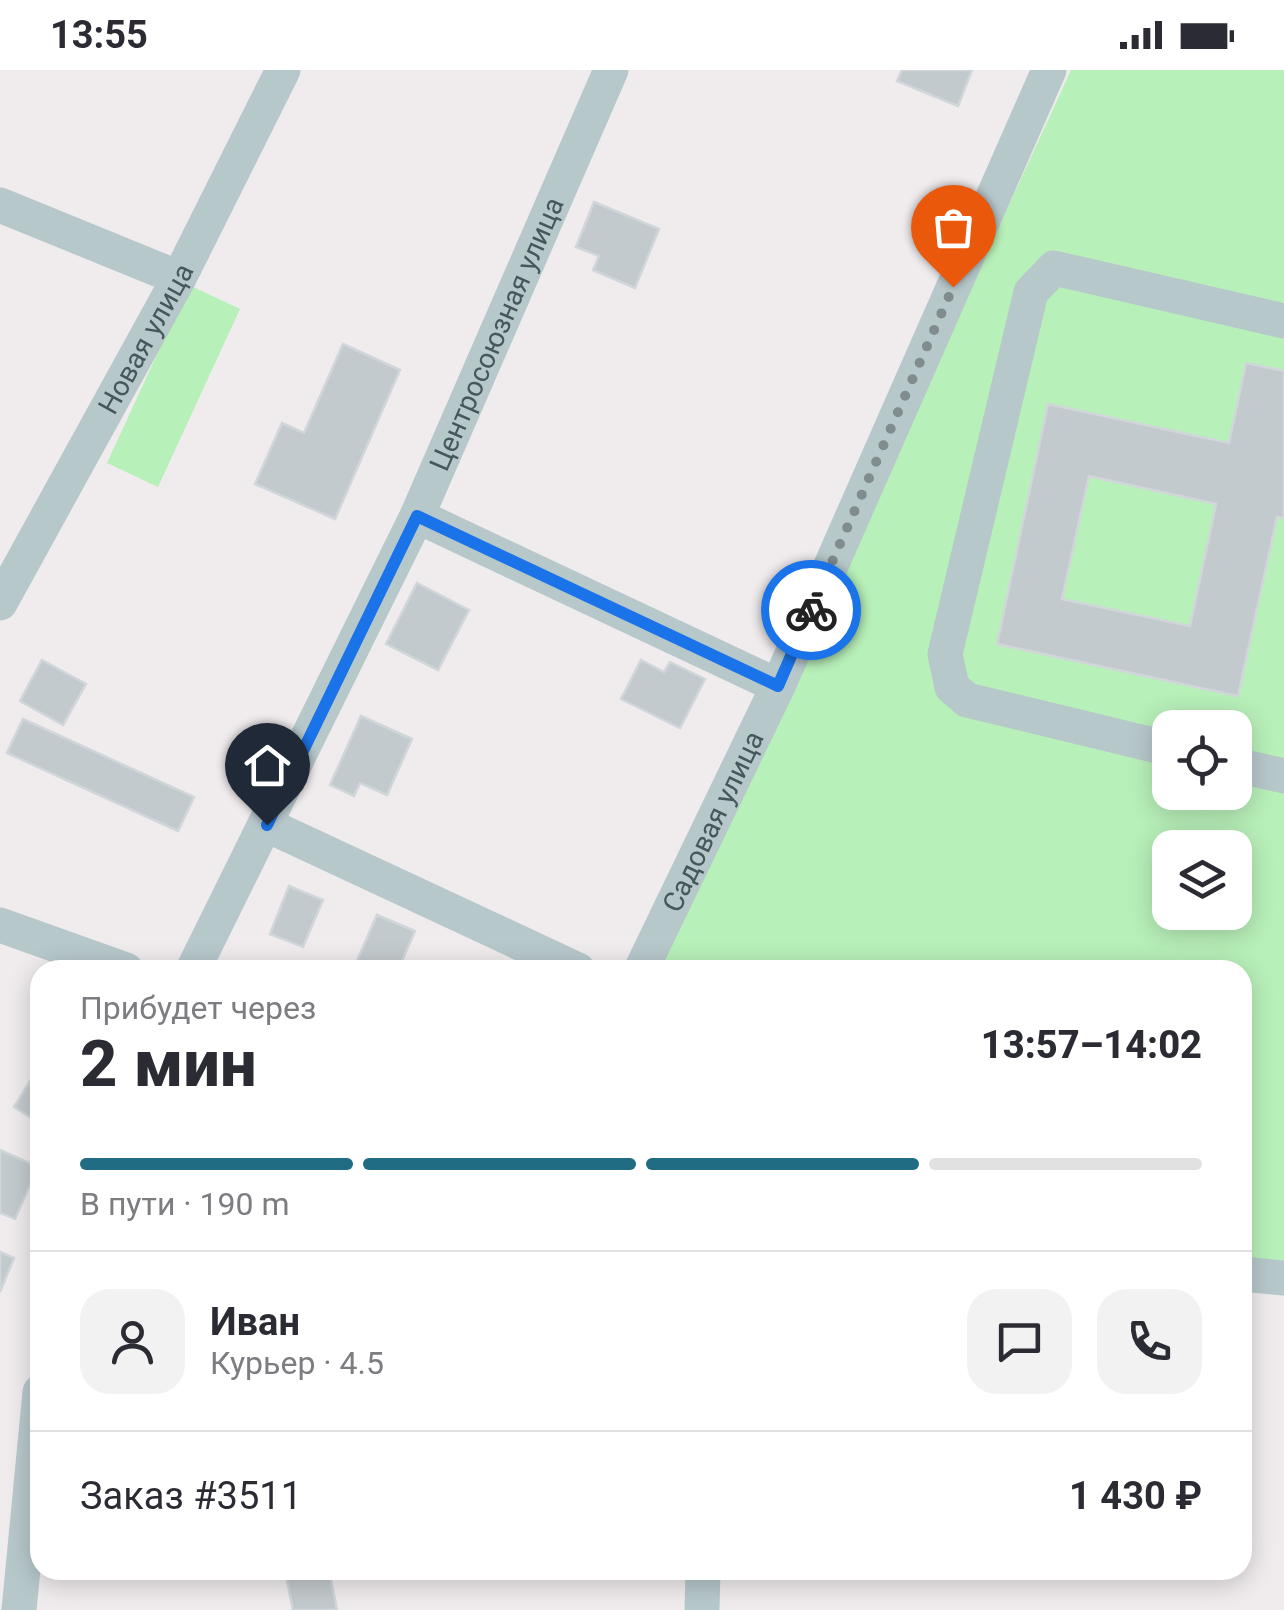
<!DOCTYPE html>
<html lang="ru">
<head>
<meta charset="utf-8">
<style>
	:root { --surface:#fff; --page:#f2f2f3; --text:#2b2b33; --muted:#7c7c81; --line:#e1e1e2; --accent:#1f6c83 }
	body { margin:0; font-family:Roboto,sans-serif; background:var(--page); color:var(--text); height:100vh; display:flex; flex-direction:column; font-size:38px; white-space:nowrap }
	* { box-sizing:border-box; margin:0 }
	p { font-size:32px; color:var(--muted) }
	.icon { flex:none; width:55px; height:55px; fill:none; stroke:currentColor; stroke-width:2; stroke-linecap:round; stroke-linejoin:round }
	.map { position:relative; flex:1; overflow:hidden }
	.side { position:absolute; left:30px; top:890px; width:1222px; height:620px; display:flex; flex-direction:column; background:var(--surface); border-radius:30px; box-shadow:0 5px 25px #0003 }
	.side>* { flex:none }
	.controls { position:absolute; left:1152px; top:640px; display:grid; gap:20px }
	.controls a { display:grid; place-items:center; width:100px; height:100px; border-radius:20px; background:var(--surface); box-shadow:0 5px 25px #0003; font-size:50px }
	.pin { position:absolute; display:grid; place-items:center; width:85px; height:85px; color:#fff; margin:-102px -42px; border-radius:50% 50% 50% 0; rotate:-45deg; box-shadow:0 0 10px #0007 }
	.pin .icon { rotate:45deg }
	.courier { position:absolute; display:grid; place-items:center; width:100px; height:100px; margin:-50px; border:8px solid #1a73e8; border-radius:50%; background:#fff; color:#222; box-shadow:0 2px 12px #0007 }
	.overview em { font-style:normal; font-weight:800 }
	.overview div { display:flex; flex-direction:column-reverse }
	.overview { display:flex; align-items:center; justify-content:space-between; height:170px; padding:0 50px }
	h1 { font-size:65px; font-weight:800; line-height:75px }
	.bar { display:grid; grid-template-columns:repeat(4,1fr); gap:15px 10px; align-content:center; height:120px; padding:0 50px }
	.bar i { height:12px; border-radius:8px; background:var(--line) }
	.bar .current { background:var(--accent) }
	.bar p { grid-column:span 4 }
	.line { display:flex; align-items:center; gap:25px; padding:0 50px; border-top:2px solid var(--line) }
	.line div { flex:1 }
	.round { display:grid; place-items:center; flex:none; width:105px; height:105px; border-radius:30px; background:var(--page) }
	.status { display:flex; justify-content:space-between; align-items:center; height:70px; padding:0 50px; background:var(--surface); direction:ltr }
	.status svg { height:28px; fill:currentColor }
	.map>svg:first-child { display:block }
	.green { fill:#b8f0b9; fill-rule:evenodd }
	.building { fill:#c3cacd; stroke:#d0d6d9; stroke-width:2.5; fill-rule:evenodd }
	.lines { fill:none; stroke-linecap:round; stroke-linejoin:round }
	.minor { stroke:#b7c8cb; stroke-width:35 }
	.done { stroke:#808c8e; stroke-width:10; stroke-dasharray:0 18 }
	.route { stroke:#1a73e8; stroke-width:12 }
	.labels { text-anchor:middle; stroke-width:10; stroke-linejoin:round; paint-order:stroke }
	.street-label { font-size:28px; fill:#44585b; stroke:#fff }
</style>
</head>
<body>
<div class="status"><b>13:55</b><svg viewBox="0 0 49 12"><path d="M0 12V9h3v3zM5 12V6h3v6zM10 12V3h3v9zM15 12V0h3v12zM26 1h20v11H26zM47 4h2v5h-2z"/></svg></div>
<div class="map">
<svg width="1284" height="1540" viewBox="0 0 1284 1540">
	<rect width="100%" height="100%" fill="#f0ecee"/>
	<!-- green -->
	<g class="green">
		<path d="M 1071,0 L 1284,0 L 1284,1191 L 1243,1187 L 1242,900 L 657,900 ZM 1170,658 L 1235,658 L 1235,722 L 1170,722 ZM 1170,778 L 1235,778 L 1235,842 L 1170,842 Z"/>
		<path d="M 189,215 L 240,239 L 158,417 L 107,393 Z"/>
	</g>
	<!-- building -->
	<g class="building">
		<path d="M 902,0 L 972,0 L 958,36 L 897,11 Z"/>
		<path d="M 594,132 L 659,159 L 635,218 L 593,200 L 599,186 L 576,177 Z"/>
		<path d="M 343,274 L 400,300 L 335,449 L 255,414 L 282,353 L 304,363 Z"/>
		<path d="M 1246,293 L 1284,301 L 1284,448 L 1277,447 L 1238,626 L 997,574 L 1048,334 L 1229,373 ZM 1089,406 L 1216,434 L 1190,556 L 1062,529 Z"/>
		<path d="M 417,513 L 469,540 L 438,600 L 386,574 Z"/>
		<path d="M 42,590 L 86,614 L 63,655 L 20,631 Z"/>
		<path d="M 641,590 L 664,602 L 670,592 L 705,609 L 680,658 L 621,629 Z"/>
		<path d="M 361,646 L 412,669 L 387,725 L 360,713 L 354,726 L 330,715 Z"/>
		<path d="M 23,649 L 194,727 L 178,761 L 7,683 Z"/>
		<path d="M 289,816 L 323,830 L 303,877 L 270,864 Z"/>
		<path d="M 377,845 L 415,861 L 398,900 L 372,900 L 356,893 Z"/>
		<path d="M 36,1001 L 40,1004 L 40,1053 L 14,1037 Z"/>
		<path d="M 0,1080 L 38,1097 L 15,1149 L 0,1143 Z"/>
		<path d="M 0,1182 L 14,1188 L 0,1222 Z"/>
		<path d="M 313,1500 L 329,1500 L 337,1540 L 293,1540 L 286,1506 Z"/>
	</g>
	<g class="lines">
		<!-- minor -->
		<g class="minor">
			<path d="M 0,135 L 179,208"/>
			<path d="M 417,446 L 778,616"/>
			<path id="s1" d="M 0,533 L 179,208 L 283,0"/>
			<path d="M 1170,679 L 967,630 L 952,617 L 945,584 L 1031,222 L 1054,198 L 1284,251"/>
			<path d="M 1235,695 L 1284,706"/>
			<path d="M 267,755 L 578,900"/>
			<path d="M 0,855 L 126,900"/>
			<path id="s2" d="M 193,900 L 417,446 L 611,0"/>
			<path id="s3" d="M 641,900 L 778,616 L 1049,0"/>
			<path d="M 1242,1204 L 1284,1208"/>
			<path d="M 19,1540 L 40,1322"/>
			<path d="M 702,1540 L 703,1500"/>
		</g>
	</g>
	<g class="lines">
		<!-- done -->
		<path class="done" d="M 811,540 L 953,217"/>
		<!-- route -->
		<path class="route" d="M 267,755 L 417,446 L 778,616 L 811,540"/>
	</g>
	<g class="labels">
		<!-- street labels -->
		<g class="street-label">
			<text dy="10" stroke="none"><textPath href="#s2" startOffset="705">Центросоюзная улица</textPath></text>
			<text dy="10" stroke="none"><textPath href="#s1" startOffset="302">Новая улица</textPath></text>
			<text dy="10" stroke="none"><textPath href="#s3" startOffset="165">Садовая улица</textPath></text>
		</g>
	</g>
</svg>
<div class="controls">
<a><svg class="icon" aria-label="locate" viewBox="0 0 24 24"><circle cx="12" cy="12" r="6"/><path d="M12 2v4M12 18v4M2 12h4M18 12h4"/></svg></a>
<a><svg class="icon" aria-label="layers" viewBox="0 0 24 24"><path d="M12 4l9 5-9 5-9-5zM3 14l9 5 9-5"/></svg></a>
</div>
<div class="pin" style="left:953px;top:217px;background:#ea580c"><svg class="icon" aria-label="bag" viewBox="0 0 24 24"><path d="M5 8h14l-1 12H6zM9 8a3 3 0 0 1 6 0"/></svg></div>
<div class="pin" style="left:267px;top:755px;background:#1f2937"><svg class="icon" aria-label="home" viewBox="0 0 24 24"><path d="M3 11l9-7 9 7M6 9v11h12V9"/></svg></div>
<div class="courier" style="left:811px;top:540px"><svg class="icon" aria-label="bike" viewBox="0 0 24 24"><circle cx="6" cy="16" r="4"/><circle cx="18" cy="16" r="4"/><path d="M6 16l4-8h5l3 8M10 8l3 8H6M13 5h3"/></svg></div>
<section class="side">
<div class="overview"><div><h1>2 мин</h1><p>Прибудет через</p></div><em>13:57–14:02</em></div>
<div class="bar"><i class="current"></i><i class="current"></i><i class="current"></i><i></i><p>В пути · 190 m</p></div>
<div class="line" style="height:180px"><a class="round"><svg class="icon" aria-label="person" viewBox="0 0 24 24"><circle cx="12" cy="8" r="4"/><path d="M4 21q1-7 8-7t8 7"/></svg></a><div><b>Иван</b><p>Курьер · 4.5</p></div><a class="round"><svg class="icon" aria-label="chat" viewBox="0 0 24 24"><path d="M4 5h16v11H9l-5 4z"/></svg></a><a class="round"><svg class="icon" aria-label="phone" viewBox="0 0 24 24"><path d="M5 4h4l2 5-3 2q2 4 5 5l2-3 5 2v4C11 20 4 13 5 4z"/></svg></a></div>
<div class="line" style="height:130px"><div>Заказ #3511</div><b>1 430 ₽</b></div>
</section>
</div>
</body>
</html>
